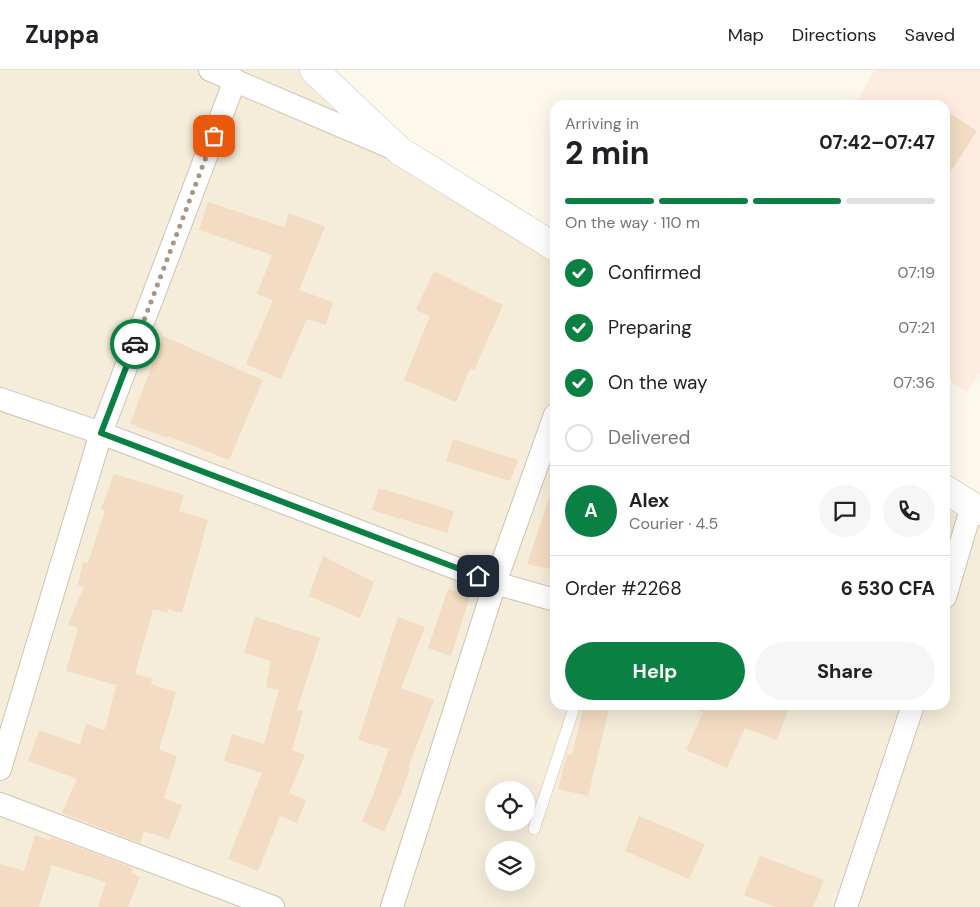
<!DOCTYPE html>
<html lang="en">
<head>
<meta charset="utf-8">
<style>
	:root { --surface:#fff; --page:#f6f6f6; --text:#202124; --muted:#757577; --line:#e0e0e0; --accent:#0b8043 }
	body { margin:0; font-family:"DM Sans",sans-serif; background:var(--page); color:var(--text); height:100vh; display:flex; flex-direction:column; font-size:19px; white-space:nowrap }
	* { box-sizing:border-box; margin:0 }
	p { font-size:16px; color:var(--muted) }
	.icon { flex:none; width:28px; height:28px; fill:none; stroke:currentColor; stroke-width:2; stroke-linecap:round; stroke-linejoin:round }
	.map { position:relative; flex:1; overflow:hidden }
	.sheet { position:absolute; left:550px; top:30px; width:400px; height:610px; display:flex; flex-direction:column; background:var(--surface); border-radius:15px; box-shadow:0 5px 20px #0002 }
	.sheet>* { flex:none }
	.controls { position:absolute; left:485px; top:711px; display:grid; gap:10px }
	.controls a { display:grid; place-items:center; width:50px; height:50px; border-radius:50%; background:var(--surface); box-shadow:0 5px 20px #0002; font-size:25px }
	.pin { position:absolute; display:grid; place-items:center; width:42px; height:42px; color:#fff; margin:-21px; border-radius:10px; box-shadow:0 2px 8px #0006 }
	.courier { position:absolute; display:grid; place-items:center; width:50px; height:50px; margin:-25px; border:4px solid #0b8043; border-radius:50%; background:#fff; color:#222; box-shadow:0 1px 6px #0007 }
	.headline em { font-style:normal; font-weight:700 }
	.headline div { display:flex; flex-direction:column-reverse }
	.headline { display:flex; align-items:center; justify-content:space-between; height:85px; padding:0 15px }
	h1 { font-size:32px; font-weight:700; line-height:38px }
	.bar { display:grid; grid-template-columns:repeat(4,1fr); gap:8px 5px; align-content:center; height:60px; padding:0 15px }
	.bar i { height:6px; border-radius:4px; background:var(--line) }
	.bar .current { background:var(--accent) }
	.bar p { grid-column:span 4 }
	.line { display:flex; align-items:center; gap:12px; padding:0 15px; border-top:1px solid var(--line) }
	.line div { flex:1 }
	.round { display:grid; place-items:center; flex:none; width:52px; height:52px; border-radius:26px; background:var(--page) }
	ol { padding:0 15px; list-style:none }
	li { display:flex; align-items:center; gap:15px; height:55px }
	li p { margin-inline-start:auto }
	li .icon { padding:5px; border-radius:50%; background:var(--accent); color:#fff; stroke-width:4 }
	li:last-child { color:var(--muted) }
	li i { width:28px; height:28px; border:2px solid var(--line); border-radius:50% }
	.primary-button { display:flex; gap:10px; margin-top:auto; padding:10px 15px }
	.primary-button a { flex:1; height:58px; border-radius:30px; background:var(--accent); color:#fff; font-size:20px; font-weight:700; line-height:58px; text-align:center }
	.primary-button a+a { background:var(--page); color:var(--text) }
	header { display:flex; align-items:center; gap:30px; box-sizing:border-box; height:70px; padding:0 25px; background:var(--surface); border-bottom:1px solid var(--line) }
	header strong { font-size:24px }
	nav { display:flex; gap:28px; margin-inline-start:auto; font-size:18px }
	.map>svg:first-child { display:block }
	.residential { fill:#f5ecda; fill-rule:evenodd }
	.commercial { fill:#fdecdf }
	.building { fill:#f3dcc3 }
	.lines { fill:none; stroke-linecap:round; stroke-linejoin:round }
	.service-casing { stroke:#d1c2b0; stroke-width:12 }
	.minor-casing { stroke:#d1c2b0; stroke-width:24 }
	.tertiary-casing { stroke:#d1c2b0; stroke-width:29 }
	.service { stroke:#fff; stroke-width:11 }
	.minor { stroke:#fff; stroke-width:22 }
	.tertiary { stroke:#fff; stroke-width:28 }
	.done { stroke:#a89685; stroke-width:5; stroke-dasharray:0 9 }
	.route { stroke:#0b8043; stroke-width:6 }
</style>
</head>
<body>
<header>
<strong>Zuppa</strong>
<nav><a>Map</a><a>Directions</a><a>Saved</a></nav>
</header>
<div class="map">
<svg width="980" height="837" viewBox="0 0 980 837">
	<rect width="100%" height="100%" fill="#fdf8ec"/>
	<!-- residential -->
	<path class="residential" d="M 0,0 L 314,0 L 400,81 L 555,177 L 555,635 L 945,635 L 945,419 L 980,441 L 980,837 L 0,837 ZM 494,720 L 526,720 L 526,752 L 494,752 ZM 494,780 L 526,780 L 526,812 L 494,812 Z"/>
	<!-- commercial -->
	<path class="commercial" d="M 875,0 L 980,0 L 980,304 L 966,322 L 945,307 L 945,35 L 855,35 Z"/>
	<!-- building -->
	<g class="building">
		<path d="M 945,40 L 977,61 L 945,110 Z"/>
		<path d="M 208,132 L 284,157 L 289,143 L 325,157 L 299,220 L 333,232 L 326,255 L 307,249 L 281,309 L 246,294 L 273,230 L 257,224 L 272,185 L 199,160 Z"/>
		<path d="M 434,201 L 503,235 L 474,300 L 470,299 L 456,332 L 404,310 L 430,246 L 416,240 Z"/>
		<path d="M 163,266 L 263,310 L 229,390 L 169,366 L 168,368 L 130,354 Z"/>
		<path d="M 453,369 L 518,390 L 510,411 L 446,391 Z"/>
		<path d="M 114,404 L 184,425 L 179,441 L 208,450 L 182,543 L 168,539 L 167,543 L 153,539 L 135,604 L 152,608 L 151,614 L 176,622 L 159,680 L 177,686 L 164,728 L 182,735 L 169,769 L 144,761 L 140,773 L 62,743 L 77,709 L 28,691 L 39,660 L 80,675 L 86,654 L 105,660 L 116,615 L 66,601 L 78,558 L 68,554 L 84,517 L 78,515 L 83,492 L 88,493 L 105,441 L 101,439 Z"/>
		<path d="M 379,418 L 454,441 L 447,463 L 372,440 Z"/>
		<path d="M 551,424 L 555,425 L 555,500 L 527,494 Z"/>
		<path d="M 323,486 L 374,512 L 360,548 L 309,526 Z"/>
		<path d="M 448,519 L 470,526 L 451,586 L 428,578 Z"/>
		<path d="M 255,547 L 320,568 L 297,640 L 303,641 L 292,680 L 305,685 L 289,723 L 306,730 L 297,753 L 280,746 L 258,801 L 228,789 L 262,703 L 224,691 L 232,664 L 264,674 L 279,620 L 266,617 L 271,591 L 244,583 Z"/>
		<path d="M 398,547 L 425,557 L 401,618 L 434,630 L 408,698 L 410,698 L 402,721 L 384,762 L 362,751 L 373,726 L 389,679 L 358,670 Z"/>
		<path d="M 584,635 L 610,635 L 588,726 L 558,719 L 567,684 L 572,685 Z"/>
		<path d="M 690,635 L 790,635 L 777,670 L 745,658 L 727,698 L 686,680 L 703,643 L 689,638 Z"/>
		<path d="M 639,746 L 705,774 L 689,809 L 625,781 Z"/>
		<path d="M 35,765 L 50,770 L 51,767 L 133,798 L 132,803 L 140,807 L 128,837 L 98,837 L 106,812 L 52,795 L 39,837 L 0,837 L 0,794 L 24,801 Z"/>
		<path d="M 760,786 L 824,810 L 813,837 L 776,837 L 744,825 Z"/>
	</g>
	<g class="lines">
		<!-- service casing -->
		<g class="service-casing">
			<path id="service" d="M 534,759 L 575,635"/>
		</g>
		<!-- minor casing -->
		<g class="minor-casing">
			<g id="minor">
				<path d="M 210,0 L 390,77"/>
				<path d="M 0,329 L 101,363 L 495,513 L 555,530"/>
				<path d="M 945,527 L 972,436"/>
				<path d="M 0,699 L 101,363 L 235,10"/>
				<path d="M 0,734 L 273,837"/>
				<path d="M 392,837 L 495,513 L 555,345"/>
				<path d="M 846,837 L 913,635"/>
			</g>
		</g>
		<!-- tertiary casing -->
		<g class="tertiary-casing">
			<g id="tertiary">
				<path d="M 314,0 L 400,81 L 555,177"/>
				<path d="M 945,419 L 980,441"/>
			</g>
		</g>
		<!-- service -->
		<use href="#service" class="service"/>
		<!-- minor -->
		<use href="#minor" class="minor"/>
		<!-- tertiary -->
		<use href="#tertiary" class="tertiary"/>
	</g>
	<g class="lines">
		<!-- done -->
		<path class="done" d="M 135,274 L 214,66"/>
		<!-- route -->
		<path class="route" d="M 135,274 L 101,363 L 478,506"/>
	</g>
</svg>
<div class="controls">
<a><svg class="icon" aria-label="locate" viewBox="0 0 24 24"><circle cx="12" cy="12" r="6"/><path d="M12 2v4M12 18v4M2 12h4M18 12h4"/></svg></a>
<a><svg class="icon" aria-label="layers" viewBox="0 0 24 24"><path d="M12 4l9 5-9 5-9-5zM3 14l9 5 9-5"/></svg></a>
</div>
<div class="pin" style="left:214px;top:66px;background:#ea580c"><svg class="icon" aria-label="bag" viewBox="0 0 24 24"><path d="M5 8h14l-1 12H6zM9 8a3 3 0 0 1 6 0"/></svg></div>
<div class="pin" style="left:478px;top:506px;background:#1f2937"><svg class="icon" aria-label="home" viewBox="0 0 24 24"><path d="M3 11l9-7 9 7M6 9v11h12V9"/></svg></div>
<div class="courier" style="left:135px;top:274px"><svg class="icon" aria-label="car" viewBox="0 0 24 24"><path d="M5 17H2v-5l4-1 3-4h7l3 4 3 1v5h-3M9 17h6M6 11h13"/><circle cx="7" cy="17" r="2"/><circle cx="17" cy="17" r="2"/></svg></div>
<section class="sheet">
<div class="headline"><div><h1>2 min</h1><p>Arriving in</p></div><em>07:42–07:47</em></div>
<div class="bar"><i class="current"></i><i class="current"></i><i class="current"></i><i></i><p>On the way · 110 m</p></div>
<ol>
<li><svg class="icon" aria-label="check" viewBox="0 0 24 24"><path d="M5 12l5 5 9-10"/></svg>Confirmed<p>07:19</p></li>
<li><svg class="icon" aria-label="check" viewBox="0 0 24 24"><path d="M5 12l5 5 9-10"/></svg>Preparing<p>07:21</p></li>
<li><svg class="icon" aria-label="check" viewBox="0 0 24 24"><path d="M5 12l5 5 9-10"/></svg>On the way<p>07:36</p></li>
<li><i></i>Delivered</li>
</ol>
<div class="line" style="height:90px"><b class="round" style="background:var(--accent);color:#fff">A</b><div><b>Alex</b><p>Courier · 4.5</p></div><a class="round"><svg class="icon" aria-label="chat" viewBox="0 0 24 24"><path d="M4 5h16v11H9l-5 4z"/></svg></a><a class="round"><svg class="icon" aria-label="phone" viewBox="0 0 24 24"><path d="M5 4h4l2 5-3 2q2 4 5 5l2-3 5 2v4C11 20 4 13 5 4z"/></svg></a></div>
<div class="line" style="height:65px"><div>Order #2268</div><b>6 530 CFA</b></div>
<div class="primary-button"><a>Help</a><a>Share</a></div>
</section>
</div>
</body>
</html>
